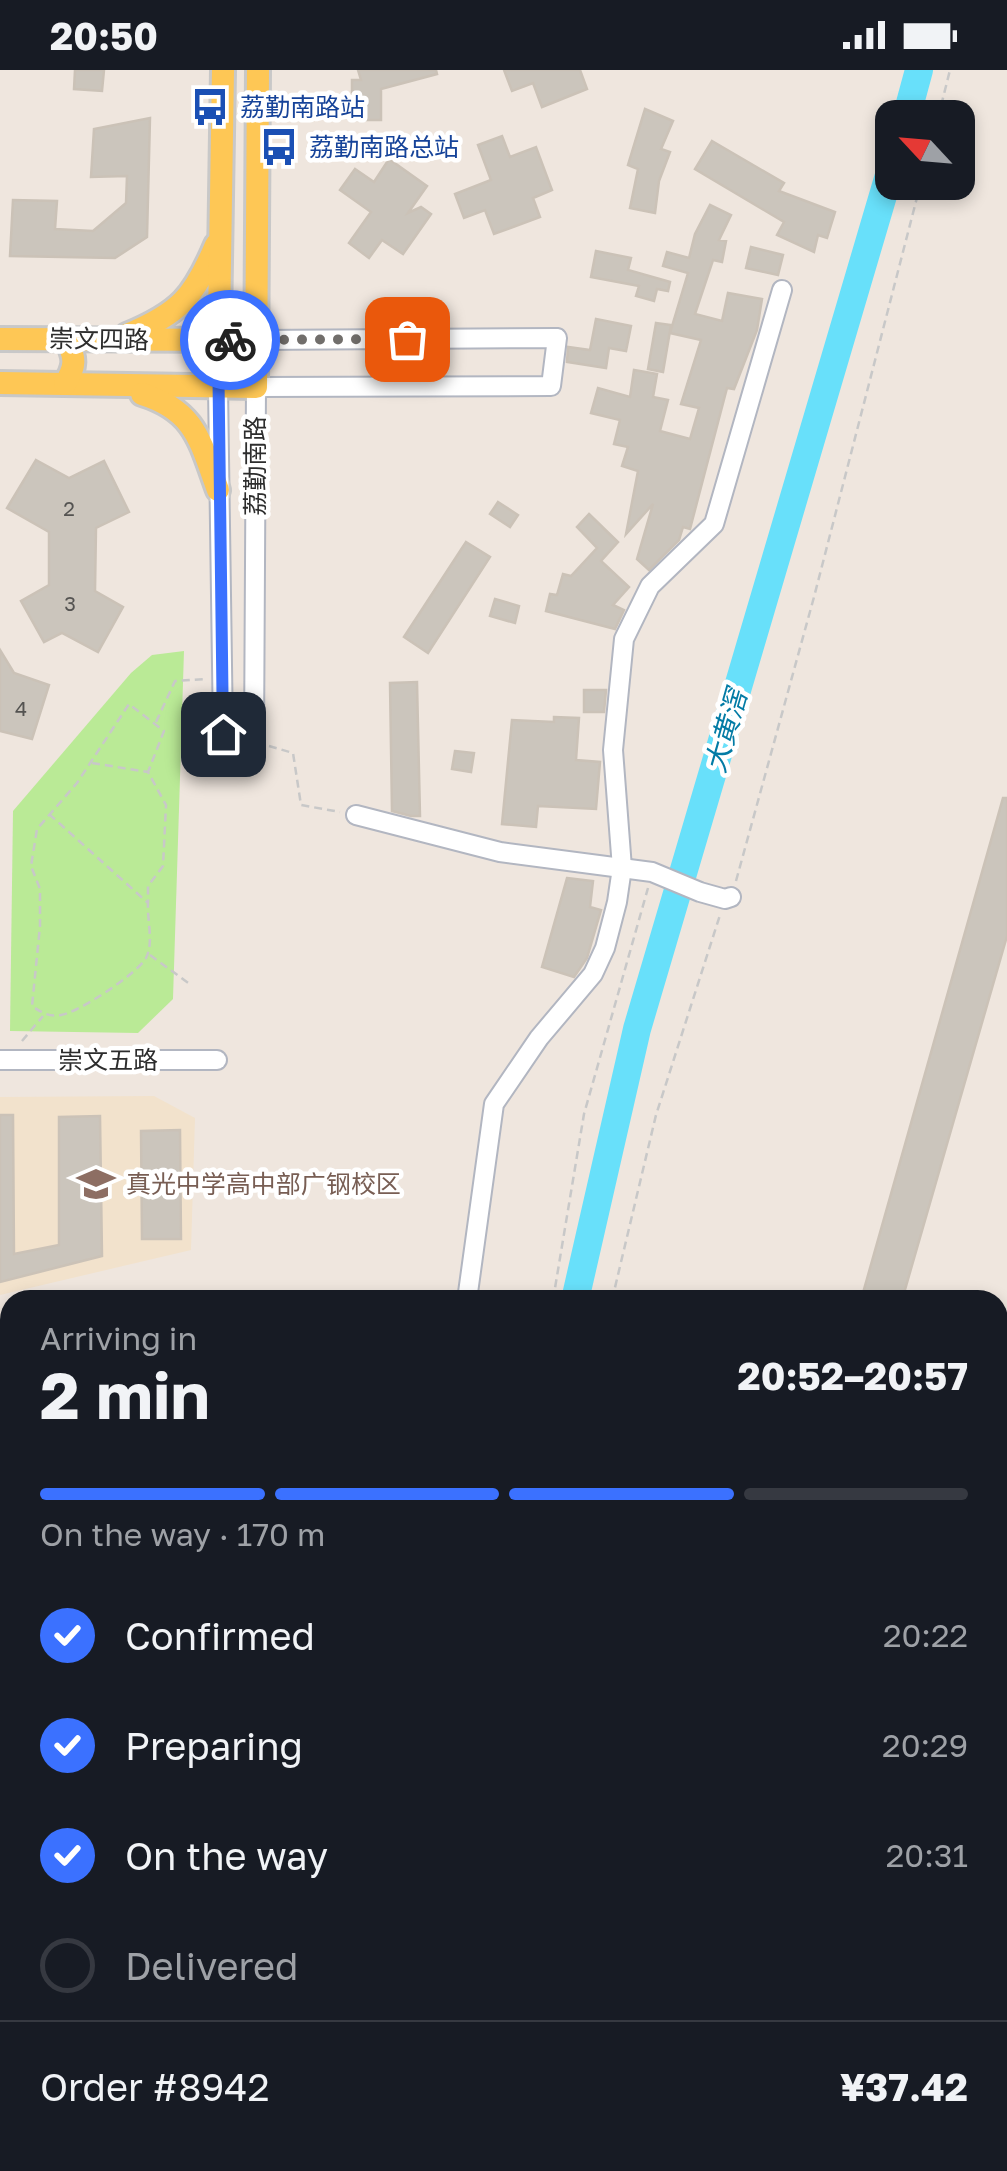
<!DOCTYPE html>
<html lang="en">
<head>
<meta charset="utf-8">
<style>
	:root { --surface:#171b24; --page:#242831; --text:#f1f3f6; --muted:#9ea1a6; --line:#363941; --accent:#3b71ff }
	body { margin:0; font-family:"Golos Text","Noto Sans SC",sans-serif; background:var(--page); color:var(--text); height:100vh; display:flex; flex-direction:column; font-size:38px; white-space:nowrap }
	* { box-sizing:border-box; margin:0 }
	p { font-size:32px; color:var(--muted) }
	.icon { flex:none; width:55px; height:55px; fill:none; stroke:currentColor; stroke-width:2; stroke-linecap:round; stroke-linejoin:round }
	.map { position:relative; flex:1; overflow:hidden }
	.drawer { position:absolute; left:0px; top:1220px; width:1008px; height:882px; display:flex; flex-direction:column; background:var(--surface); border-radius:30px 30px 0 0; box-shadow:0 5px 15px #0003 }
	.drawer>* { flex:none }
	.needle { width:65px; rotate:296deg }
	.tools { position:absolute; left:875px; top:30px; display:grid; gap:20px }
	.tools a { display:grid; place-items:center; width:100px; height:100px; border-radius:20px; background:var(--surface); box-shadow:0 5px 15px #0003; font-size:50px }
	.pin { position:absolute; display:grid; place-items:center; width:85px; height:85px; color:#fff; margin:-42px; border-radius:20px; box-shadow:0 5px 15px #0006 }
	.courier { position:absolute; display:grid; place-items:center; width:100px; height:100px; margin:-50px; border:8px solid #3b71ff; border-radius:50%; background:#fff; color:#222; box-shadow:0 2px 12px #0007 }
	.overview em { font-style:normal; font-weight:700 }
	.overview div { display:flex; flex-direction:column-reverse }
	.overview { display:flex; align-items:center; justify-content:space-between; height:170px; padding:0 40px }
	h1 { font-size:65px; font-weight:700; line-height:75px }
	.bar { display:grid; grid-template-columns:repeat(4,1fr); gap:15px 10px; align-content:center; height:120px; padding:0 40px }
	.bar i { height:12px; border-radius:8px; background:var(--line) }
	.bar .current { background:var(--accent) }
	.bar p { grid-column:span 4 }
	.line { display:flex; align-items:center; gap:25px; padding:0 40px; border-top:2px solid var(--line) }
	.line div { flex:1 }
	ol { padding:0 40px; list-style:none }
	li { display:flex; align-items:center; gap:30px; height:110px }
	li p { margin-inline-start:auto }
	li .icon { padding:10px; border-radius:50%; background:var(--accent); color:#fff; stroke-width:4 }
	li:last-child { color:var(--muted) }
	li i { width:55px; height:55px; border:5px solid var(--line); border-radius:50% }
	.status { display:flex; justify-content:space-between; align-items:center; height:70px; padding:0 50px; background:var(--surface); direction:ltr }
	.status svg { height:28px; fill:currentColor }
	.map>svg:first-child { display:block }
	.education { fill:#f2e2cc }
	.green { fill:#baea96 }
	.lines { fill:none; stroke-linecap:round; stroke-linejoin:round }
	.river { stroke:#68e0fa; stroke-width:28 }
	.building { fill:#cbc5bc; stroke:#cbc2b7; stroke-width:2.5 }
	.minor-casing { stroke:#b2b6c1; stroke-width:22 }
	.major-casing { stroke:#c8c8c8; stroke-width:28 }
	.path { stroke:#c8c8c8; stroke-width:2.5; stroke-dasharray:8 5; stroke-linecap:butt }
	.minor { stroke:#fff; stroke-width:18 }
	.major { stroke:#fec755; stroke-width:22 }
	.done { stroke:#716e6b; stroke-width:10; stroke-dasharray:0 18 }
	.route { stroke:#3b71ff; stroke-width:12 }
	.labels { text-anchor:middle; stroke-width:9; stroke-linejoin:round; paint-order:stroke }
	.number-label { font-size:20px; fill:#545351 }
	.transit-label { font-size:25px; fill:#164399; stroke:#fff; text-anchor:start }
	.street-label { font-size:25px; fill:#2d2d2d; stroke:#fff }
	.education-label { font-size:25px; fill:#785e54; stroke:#fff; text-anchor:start }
	.water-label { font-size:28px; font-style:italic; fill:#027ba5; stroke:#fff }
</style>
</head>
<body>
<div class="status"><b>20:50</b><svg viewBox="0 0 49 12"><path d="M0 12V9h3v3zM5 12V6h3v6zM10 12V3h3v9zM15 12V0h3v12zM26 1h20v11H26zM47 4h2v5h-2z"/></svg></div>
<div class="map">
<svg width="1007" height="2101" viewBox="0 0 1007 2101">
	<rect width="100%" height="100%" fill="#efe6de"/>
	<!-- education -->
	<path class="education" d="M 154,1026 L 195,1048 L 191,1180 L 0,1225 L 0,1027 Z"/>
	<!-- green -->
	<path class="green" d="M 184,581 L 173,929 L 138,963 L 10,961 L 13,741 L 131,603 L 152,585 Z"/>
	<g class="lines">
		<!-- river -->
		<g class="river">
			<path d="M 906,48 L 919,0"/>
			<path d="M 575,1230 L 637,959 L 892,95"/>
			<path d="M 385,2092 L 385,2101"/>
		</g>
	</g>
	<!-- building -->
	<g class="building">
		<path d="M 75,0 L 104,0 L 102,21 L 74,19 Z"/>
		<path d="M 358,0 L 436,0 L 437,4 L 381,19 L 381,50 L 352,50 L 352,10 L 361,10 Z"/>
		<path d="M 504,0 L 580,0 L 587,19 L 542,37 L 533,13 L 512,21 Z"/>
		<path d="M 645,39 L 673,51 L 661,79 L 670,82 L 659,111 L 655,143 L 630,138 L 638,99 L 628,95 Z"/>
		<path d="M 150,48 L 147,167 L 115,188 L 10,186 L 13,130 L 57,131 L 55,159 L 93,161 L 126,133 L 127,106 L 91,107 L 94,59 Z"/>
		<path d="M 502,66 L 510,87 L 536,77 L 552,120 L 533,128 L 540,147 L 494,164 L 485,140 L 464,148 L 455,124 L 491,110 L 478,75 Z"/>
		<path d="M 712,71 L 784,113 L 779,121 L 835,142 L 827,168 L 818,165 L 814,182 L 777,165 L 784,152 L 695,99 Z"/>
		<path d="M 389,89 L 427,116 L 408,143 L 421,137 L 431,144 L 403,184 L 382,170 L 369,188 L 349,173 L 371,142 L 340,120 L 355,99 L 374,112 Z"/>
		<path d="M 710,135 L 731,145 L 719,170 L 726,171 L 722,192 L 713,190 L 695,244 L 722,251 L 728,223 L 762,229 L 757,260 L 734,319 L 727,318 L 690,459 L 683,457 L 679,470 L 649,500 L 637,489 L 653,434 L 626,464 L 638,401 L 622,396 L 628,377 L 614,374 L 620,350 L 591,343 L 598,318 L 630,327 L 634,300 L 657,304 L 653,327 L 668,330 L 660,361 L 690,369 L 699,338 L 681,334 L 701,270 L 670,263 L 688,203 L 663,196 L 667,182 L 689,188 L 695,164 Z"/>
		<path d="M 751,177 L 783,185 L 778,205 L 746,198 Z"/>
		<path d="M 596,181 L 631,188 L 628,200 L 670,212 L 668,221 L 657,219 L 654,231 L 636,226 L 639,216 L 591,207 Z"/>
		<path d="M 596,249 L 631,256 L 626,281 L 609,278 L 606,298 L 567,292 L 568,277 L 590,280 Z"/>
		<path d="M 656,253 L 671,255 L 663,302 L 648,299 Z"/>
		<path d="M 36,390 L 69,408 L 104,391 L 129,442 L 96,458 L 95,521 L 123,537 L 98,582 L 62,563 L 44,572 L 21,531 L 49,515 L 49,462 L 7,438 Z"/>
		<path d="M 498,432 L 518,445 L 510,457 L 490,444 Z"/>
		<path d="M 589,444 L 618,472 L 601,491 L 629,517 L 613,535 L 624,540 L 615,559 L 546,541 L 550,524 L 557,525 L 563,504 L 571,506 L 597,478 L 577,457 Z"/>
		<path d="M 466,472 L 490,487 L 428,583 L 404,567 Z"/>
		<path d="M 495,529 L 519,536 L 515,553 L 490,546 Z"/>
		<path d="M 0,580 L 14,603 L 49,615 L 32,669 L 0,661 Z"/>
		<path d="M 417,612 L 420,746 L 411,746 L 392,741 L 390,613 Z"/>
		<path d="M 584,620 L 606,620 L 604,642 L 584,642 Z"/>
		<path d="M 554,647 L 579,648 L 576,690 L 600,692 L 596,739 L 538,736 L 536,757 L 502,754 L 512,650 L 554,652 Z"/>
		<path d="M 455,681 L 474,683 L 471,702 L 452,699 Z"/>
		<path d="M 1003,728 L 1007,728 L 1007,866 L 902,1230 L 861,1230 Z"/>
		<path d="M 567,808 L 593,811 L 590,837 L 601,840 L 587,888 L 574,907 L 542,897 Z"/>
		<path d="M 0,1045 L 13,1045 L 14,1184 L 59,1175 L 59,1047 L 100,1046 L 102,1186 L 0,1212 Z"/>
		<path d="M 180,1060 L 181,1169 L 142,1169 L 141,1061 Z"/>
	</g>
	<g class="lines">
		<!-- minor casing -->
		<g class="minor-casing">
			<g id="minor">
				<path d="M 218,317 L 223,664"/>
				<path d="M 254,672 L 256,317 L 551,316 L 557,268 L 257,270"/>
				<path d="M 356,745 L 500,782 L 652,802 L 700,822 L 725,829 L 731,827"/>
				<path d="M 0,990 L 217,990"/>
				<path d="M 467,1230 L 494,1034 L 539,968 L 593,904 L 605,878 L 617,832 L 622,798 L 613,680 L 624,569 L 650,516 L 714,454 L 782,220"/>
				<path d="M 0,1754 L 10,1753"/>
				<path d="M 311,2101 L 311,2092"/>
			</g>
		</g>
		<!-- major casing -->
		<g class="major-casing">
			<g id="major">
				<path d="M 127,265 C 180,243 194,227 216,175"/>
				<path d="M 0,269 L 257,270"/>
				<path d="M 0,313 L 256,317 L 258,0"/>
				<path d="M 65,314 C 76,296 76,288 66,269"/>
				<path d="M 218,317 L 223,0"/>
				<path d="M 142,324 C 196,341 200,371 218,420"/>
			</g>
		</g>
		<!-- path -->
		<g class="path">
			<path d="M 938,48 L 950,0"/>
			<path d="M 156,652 L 175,611 L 207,609"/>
			<path d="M 269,676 L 293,683 L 301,735 L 340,742"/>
			<path d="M 92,693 L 148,702"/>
			<path d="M 49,744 L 148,833 C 147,851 154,872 146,888 C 138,903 78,943 61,945 C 49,947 42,943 32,936 L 40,856 L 40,819 L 31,796 L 37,759 L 77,713 L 129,634 L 164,661 L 148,702 L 166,735 L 163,796 L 148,816 L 148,833"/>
			<path d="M 736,811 L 814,527 L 921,112"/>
			<path d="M 150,885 L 191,915"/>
			<path d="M 22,971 L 43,946"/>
			<path d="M 553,1230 L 584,1044 L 648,818"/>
			<path d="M 612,1230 L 656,1045 L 720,845"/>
			<path d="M 410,2101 L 412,2092"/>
		</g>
		<!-- minor -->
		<use href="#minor" class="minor"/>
		<!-- major -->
		<use href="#major" class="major"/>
	</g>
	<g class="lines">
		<!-- done -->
		<path class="done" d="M 230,270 L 407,269"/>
		<!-- route -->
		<path class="route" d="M 223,664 L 218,270 L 230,270"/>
	</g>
	<!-- icons -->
	<defs>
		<g id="bus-bare" transform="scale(3)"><path d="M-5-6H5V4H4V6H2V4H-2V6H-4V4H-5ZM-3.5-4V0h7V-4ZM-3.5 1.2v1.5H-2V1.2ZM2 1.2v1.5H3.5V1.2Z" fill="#1a4fb4" stroke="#fff" stroke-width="2.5" paint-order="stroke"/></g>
		<g id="school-bare" transform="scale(3)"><path d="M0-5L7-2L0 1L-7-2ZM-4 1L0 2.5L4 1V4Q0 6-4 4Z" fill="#8d6e63" stroke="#fff" stroke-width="2.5" paint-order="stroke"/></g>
	</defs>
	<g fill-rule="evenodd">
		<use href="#bus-bare" x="210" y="37"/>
		<use href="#bus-bare" x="279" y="77"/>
		<use href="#school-bare" x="96" y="1114"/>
	</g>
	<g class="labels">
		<!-- number labels -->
		<g class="number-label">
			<text x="69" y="446">2</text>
			<text x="70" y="541">3</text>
			<text x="21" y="646">4</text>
		</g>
		<!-- transit labels -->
		<g class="transit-label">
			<text x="240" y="46">荔勤南路站</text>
			<text x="309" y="86">荔勤南路总站</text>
		</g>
		<!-- street labels -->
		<g class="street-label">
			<text transform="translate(99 269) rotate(1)" y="9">崇文四路</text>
			<text transform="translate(255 396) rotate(-90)" y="9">荔勤南路</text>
			<text x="108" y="999">崇文五路</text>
		</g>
		<!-- education labels -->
		<g class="education-label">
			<text x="126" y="1123">真光中学高中部广钢校区</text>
		</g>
		<!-- water labels -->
		<g class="water-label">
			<text transform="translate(726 661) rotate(-74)" y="10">大黄滘</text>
		</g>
	</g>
</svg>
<div class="tools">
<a><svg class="needle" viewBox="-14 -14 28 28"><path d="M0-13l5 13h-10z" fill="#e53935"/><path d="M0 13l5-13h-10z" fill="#9ea1a6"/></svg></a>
</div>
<div class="pin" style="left:407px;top:269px;background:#ea580c"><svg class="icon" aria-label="bag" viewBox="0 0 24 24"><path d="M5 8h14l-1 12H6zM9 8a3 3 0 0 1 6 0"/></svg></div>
<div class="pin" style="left:223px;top:664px;background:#1f2937"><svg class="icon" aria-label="home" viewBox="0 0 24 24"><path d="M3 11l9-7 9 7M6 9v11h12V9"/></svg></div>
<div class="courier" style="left:230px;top:270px"><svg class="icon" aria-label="bike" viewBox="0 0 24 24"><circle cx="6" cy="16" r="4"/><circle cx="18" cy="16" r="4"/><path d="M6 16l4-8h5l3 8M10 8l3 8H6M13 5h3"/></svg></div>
<section class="drawer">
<div class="overview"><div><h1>2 min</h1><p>Arriving in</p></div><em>20:52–20:57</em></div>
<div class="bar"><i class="current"></i><i class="current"></i><i class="current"></i><i></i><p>On the way · 170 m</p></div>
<ol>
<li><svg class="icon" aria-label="check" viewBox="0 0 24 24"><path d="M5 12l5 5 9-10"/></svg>Confirmed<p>20:22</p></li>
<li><svg class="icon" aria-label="check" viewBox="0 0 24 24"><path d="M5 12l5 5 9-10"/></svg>Preparing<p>20:29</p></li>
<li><svg class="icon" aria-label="check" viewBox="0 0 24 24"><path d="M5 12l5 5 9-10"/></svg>On the way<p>20:31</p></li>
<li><i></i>Delivered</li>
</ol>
<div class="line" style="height:130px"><div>Order #8942</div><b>¥37.42</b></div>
</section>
</div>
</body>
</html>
